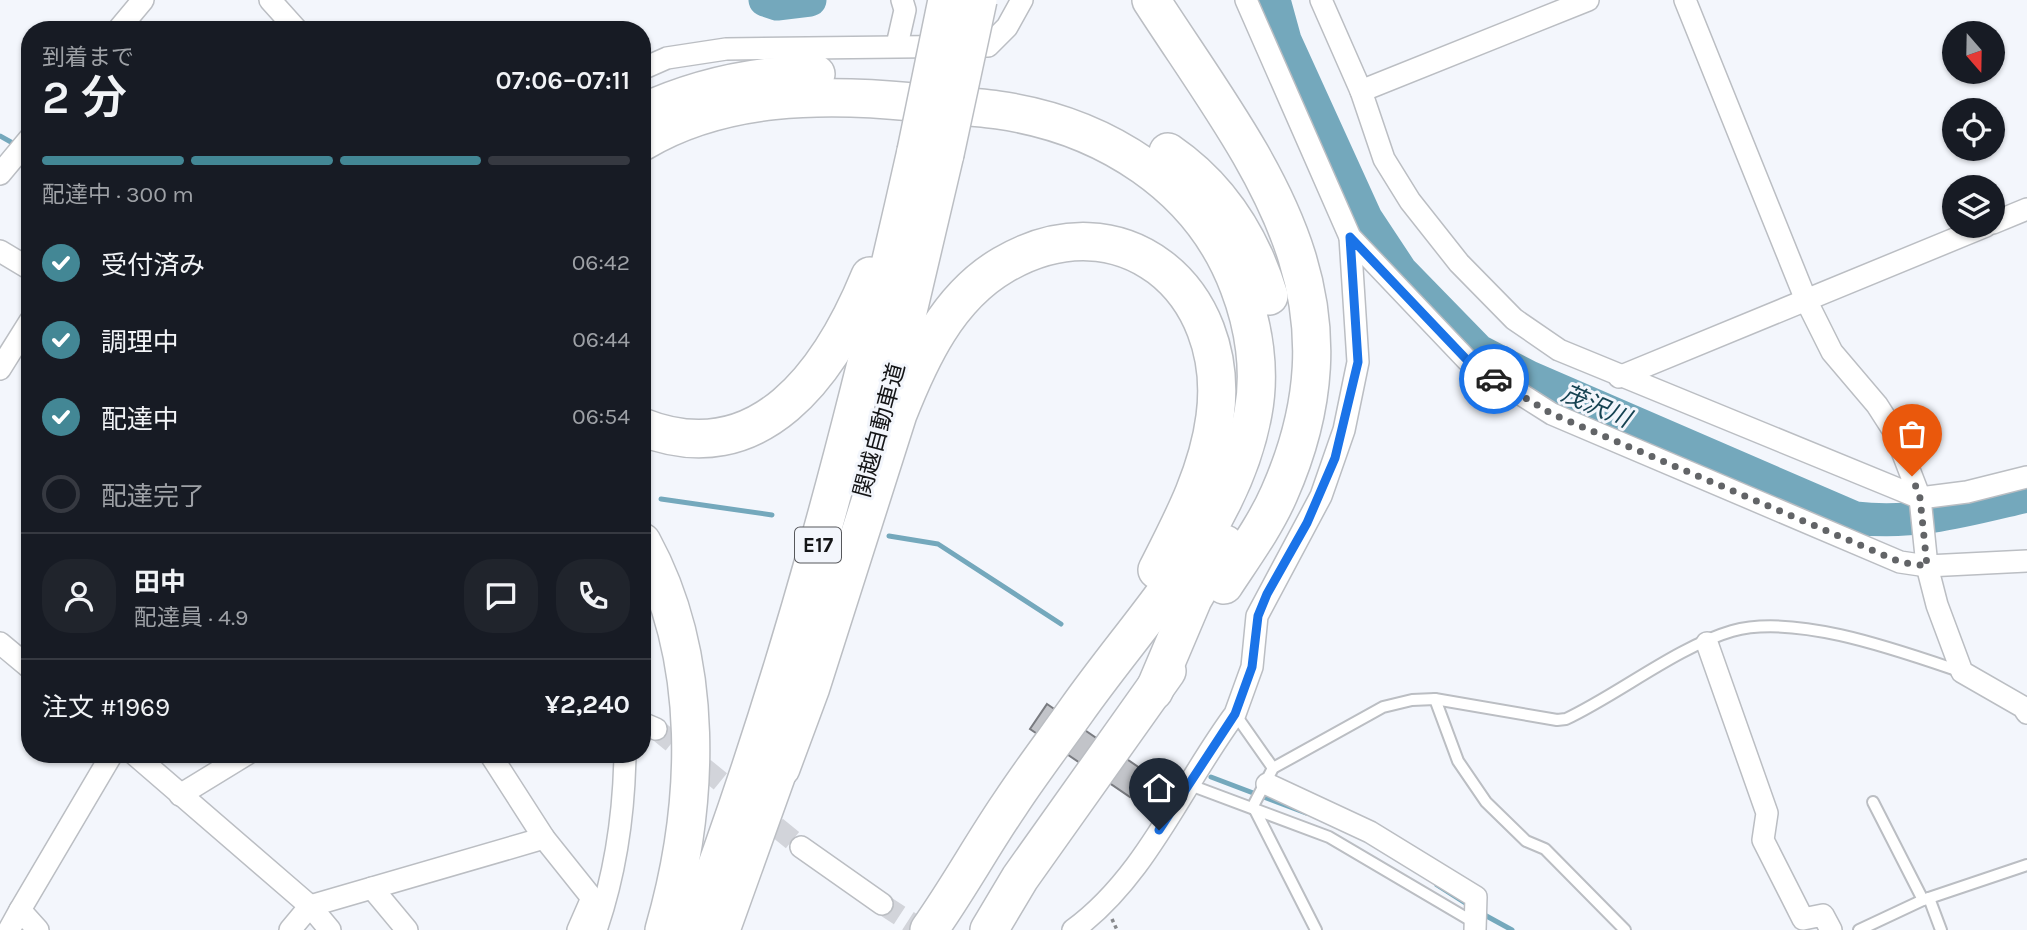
<!DOCTYPE html>
<html lang="ja">
<head>
<meta charset="utf-8">
<style>
	:root { --surface:#171b24; --page:#20242c; --text:#f1f3f6; --muted:#9ea1a6; --line:#363941; --accent:#438795 }
	body { margin:0; font-family:Karla,"Noto Sans JP",sans-serif; background:var(--page); color:var(--text); height:100vh; display:flex; flex-direction:column; font-size:26px; white-space:nowrap }
	* { box-sizing:border-box; margin:0 }
	p { font-size:23px; color:var(--muted) }
	.icon { flex:none; width:38px; height:38px; fill:none; stroke:currentColor; stroke-width:2; stroke-linecap:round; stroke-linejoin:round }
	.map { position:relative; flex:1; overflow:hidden }
	.drawer { position:absolute; left:21px; top:21px; width:630px; height:742px; display:flex; flex-direction:column; background:var(--surface); border-radius:28px; box-shadow:0 2px 5px #0004 }
	.drawer>* { flex:none }
	.needle { width:46px; rotate:160deg }
	.fabs { position:absolute; left:1942px; top:21px; display:grid; gap:14px }
	.fabs a { display:grid; place-items:center; width:63px; height:63px; border-radius:50%; background:var(--surface); box-shadow:0 2px 5px #0004; font-size:35px }
	.pin { position:absolute; display:grid; place-items:center; width:60px; height:60px; color:#fff; margin:-72px -30px; border-radius:50% 50% 50% 0; rotate:-45deg; box-shadow:0 0 7px #0007 }
	.pin .icon { rotate:45deg }
	.courier { position:absolute; display:grid; place-items:center; width:70px; height:70px; margin:-35px; border:5px solid #1a73e8; border-radius:50%; background:#fff; color:#222; box-shadow:0 2px 9px #0007 }
	.headline em { font-style:normal; font-weight:600 }
	.headline div { display:flex; flex-direction:column-reverse }
	.headline { display:flex; align-items:center; justify-content:space-between; height:119px; padding:0 21px }
	h1 { font-size:46px; font-weight:600; line-height:52px }
	.bar { display:grid; grid-template-columns:repeat(4,1fr); gap:10px 7px; align-content:center; height:84px; padding:0 21px }
	.bar i { height:9px; border-radius:5px; background:var(--line) }
	.bar .active { background:var(--accent) }
	.bar p { grid-column:span 4 }
	.line { display:flex; align-items:center; gap:18px; padding:0 21px; border-top:2px solid var(--line) }
	.line div { flex:1 }
	.round { display:grid; place-items:center; flex:none; width:74px; height:74px; border-radius:28px; background:var(--page) }
	ol { padding:0 21px; list-style:none }
	li { display:flex; align-items:center; gap:21px; height:77px }
	li p { margin-inline-start:auto }
	li .icon { padding:7px; border-radius:50%; background:var(--accent); color:#fff; stroke-width:4 }
	li:last-child { color:var(--muted) }
	li i { width:38px; height:38px; border:4px solid var(--line); border-radius:50% }
	.map>svg:first-child { display:block }
	.lines { fill:none; stroke-linecap:round; stroke-linejoin:round }
	.stream { stroke:#74a8bc; stroke-width:5 }
	.river { stroke:#74a8bc; stroke-width:33 }
	.building { fill:#c2c4c9; stroke:#797b80; stroke-width:2 }
	.street-tunnel { stroke:#d2d4da; stroke-width:21; stroke-dasharray:21 10; stroke-linecap:butt }
	.lane-casing { stroke:#bbbec3; stroke-width:14 }
	.street-casing { stroke:#bbbec3; stroke-width:24 }
	.highway-casing { stroke:#bbbec3; stroke-width:40 }
	.path { stroke:#86888c; stroke-width:3.5; stroke-dasharray:3.5 3.5; stroke-linecap:butt }
	.lane { stroke:#fff; stroke-width:10 }
	.street { stroke:#fff; stroke-width:21 }
	.highway { stroke:#fff; stroke-width:37 }
	.highway-bridge-casing { stroke:#bbbec3; stroke-width:40; stroke-linecap:butt }
	.highway-bridge { stroke:#fff; stroke-width:37 }
	.done { stroke:#626467; stroke-width:7; stroke-dasharray:0 12.6 }
	.route { stroke:#1a73e8; stroke-width:9 }
	.labels { text-anchor:middle; stroke-width:6; stroke-linejoin:round; paint-order:stroke }
	.shield { fill:#f3f6fc; stroke:#57585c; stroke-width:2 }
	.shield-label { font-size:21px; font-weight:bold; fill:#141517 }
	.street-label { font-size:23px; fill:#141517; stroke:#f3f6fc }
	.water-label { font-size:24px; font-style:italic; fill:#164352; stroke:#f3f6fc }
</style>
</head>
<body>
<div class="map">
<svg width="2027" height="930" viewBox="0 0 2027 930">
	<rect width="100%" height="100%" fill="#f3f6fc"/>
	<g class="lines">
		<!-- stream -->
		<g class="stream">
			<path d="M 0,136 L 18,146"/>
			<path d="M 661,499 L 772,515"/>
			<path d="M 889,536 L 938,544 L 1061,624"/>
			<path d="M 1211,777 L 1306,813"/>
			<path d="M 1437,885 L 1470,906"/>
			<path d="M 1481,913 L 1512,930"/>
		</g>
		<!-- river -->
		<g class="river">
			<path d="M 765,0 L 777,4 L 810,0"/>
			<path d="M 1274,0 L 1285,40 L 1366,218 L 1401,271 L 1479,351 L 1529,377 L 1855,518 C 1917,525 1967,510 2027,496"/>
		</g>
	</g>
	<!-- building -->
	<path class="building" d="M 1047,704 L 1147,773 L 1130,797 L 1030,729 Z"/>
	<g class="lines">
		<!-- street-tunnel -->
		<g class="street-tunnel">
			<path d="M 656,729 L 801,847"/>
			<path d="M 882,904 L 922,930"/>
		</g>
		<!-- lane casing -->
		<g class="lane-casing">
			<g id="lane">
				<path d="M 1435,699 L 1458,761 L 1486,802 L 1526,841 L 1545,849 L 1625,930"/>
				<path d="M 1235,714 L 1273,768"/>
				<path d="M 1190,785 L 1329,837 L 1475,923"/>
				<path d="M 1873,802 L 1923,900"/>
				<path d="M 1929,898 L 1941,930"/>
				<path d="M 1316,930 L 1253,806 L 1273,768 L 1383,707 L 1412,700 L 1435,699 L 1557,720 L 1566,719 C 1619,694 1677,647 1732,631 C 1796,613 1900,651 1962,672"/>
				<path d="M 1859,930 L 1923,900 L 2027,865"/>
			</g>
		</g>
		<!-- street casing -->
		<g class="street-casing">
			<g id="street">
				<path d="M 270,0 L 297,30"/>
				<path d="M 1246,0 L 1350,237 L 1467,360 L 1552,414 L 1900,562 L 1927,566 L 2027,561"/>
				<path d="M 1321,0 L 1361,91 L 1384,159 L 1410,201 L 1459,263 L 1514,319 L 1559,350 L 1920,498 L 1967,492 L 2027,477"/>
				<path d="M 1685,0 L 1806,300 L 1832,352 L 1877,405 L 1895,433 L 1920,498 L 1927,566 L 1937,605 L 1962,672 L 2023,707 L 2027,713"/>
				<path d="M 118,30 L 143,0"/>
				<path d="M 897,45 L 905,10 L 902,0"/>
				<path d="M 642,69 L 667,58 L 726,49 L 988,46 L 1007,27 L 1022,0"/>
				<path d="M 1361,91 L 1588,0"/>
				<path d="M 0,174 L 30,138"/>
				<path d="M 1993,223 L 2027,209"/>
				<path d="M 0,251 L 30,269"/>
				<path d="M 0,369 L 30,321"/>
				<path d="M 1619,377 L 1986,226"/>
				<path d="M 0,643 L 30,668"/>
				<path d="M 1707,643 L 1767,813 L 1763,840 L 1803,919 L 1823,915 L 1831,930"/>
				<path d="M 642,723 L 656,729"/>
				<path d="M 134,754 L 310,906 L 330,930"/>
				<path d="M 490,754 L 544,838 L 592,898"/>
				<path d="M 1267,784 L 1370,832 L 1476,897 L 1475,930"/>
				<path d="M 180,795 L 247,754"/>
				<path d="M 801,847 L 882,904"/>
				<path d="M 372,888 L 407,930"/>
				<path d="M 20,910 L 112,754"/>
				<path d="M 9,930 L 20,910 L 38,930"/>
				<path d="M 290,930 L 310,906 L 544,838"/>
				<path d="M 578,930 L 592,898"/>
				<path d="M 596,930 C 616,872 624,815 625,754"/>
				<path d="M 1073,930 C 1146,877 1182,785 1235,714 L 1252,667 L 1257,616 L 1321,496 L 1344,430 L 1358,362 L 1350,237"/>
			</g>
		</g>
		<!-- highway casing -->
		<g class="highway-casing">
			<g id="highway">
				<path d="M 1151,0 C 1256,162 1369,291 1279,494 C 1265,526 1243,556 1224,585"/>
				<path d="M 642,113 C 698,87 754,75 816,74"/>
				<path d="M 642,142 C 722,94 823,93 913,102 C 941,105 970,106 998,110 C 1103,125 1201,185 1239,287 C 1254,326 1261,371 1253,413 C 1232,529 1142,617 1076,711 C 1054,742 1031,772 1010,804 C 982,845 958,889 929,930"/>
				<path d="M 1168,152 C 1219,187 1251,237 1269,296"/>
				<path d="M 890,388 L 945,154"/>
				<path d="M 642,427 C 760,474 831,371 870,276"/>
				<path d="M 642,542 C 706,659 700,805 664,930"/>
				<path d="M 1154,691 L 1193,599 L 1225,544"/>
				<path d="M 781,768 L 811,687 L 898,414 C 920,358 948,297 1003,265 C 1121,196 1232,289 1215,417 C 1208,472 1182,521 1157,570"/>
				<path d="M 693,930 C 789,677 857,415 916,151"/>
				<path d="M 721,930 L 787,746"/>
				<path d="M 989,930 L 1020,878 L 1167,671"/>
			</g>
		</g>
		<!-- path -->
		<path class="path" d="M 1112,919 L 1117,930"/>
		<!-- lane -->
		<use href="#lane" class="lane"/>
		<!-- street -->
		<use href="#street" class="street"/>
		<!-- highway -->
		<use href="#highway" class="highway"/>
		<!-- highway-bridge casing -->
		<g class="highway-bridge-casing">
			<g id="highway-bridge">
				<path d="M 916,151 L 947,0"/>
				<path d="M 945,154 L 978,0"/>
			</g>
		</g>
		<!-- highway-bridge -->
		<use href="#highway-bridge" class="highway-bridge"/>
	</g>
	<g class="lines">
		<!-- done -->
		<path class="done" d="M 1494,379 L 1552,414 L 1900,562 L 1927,566 L 1920,498 L 1912,476"/>
		<!-- route -->
		<path class="route" d="M 1159,830 L 1235,714 L 1252,667 L 1258,616 L 1267,594 L 1307,523 L 1335,458 L 1358,362 L 1350,237 L 1467,360 L 1494,379"/>
	</g>
	<g class="labels">
		<!-- shield labels -->
		<rect class="shield" x="795" y="527.5" width="46" height="35" rx="5"/>
		<g class="shield-label">
			<text x="818" y="552">E17</text>
		</g>
		<!-- street labels -->
		<g class="street-label">
			<text transform="translate(879 430) rotate(-75)" y="8">関越自動車道</text>
		</g>
		<!-- water labels -->
		<g class="water-label">
			<text transform="translate(1596 406) rotate(23)" y="8">茂沢川</text>
		</g>
	</g>
</svg>
<div class="fabs">
<a><svg class="needle" viewBox="-14 -14 28 28"><path d="M0-13l5 13h-10z" fill="#e53935"/><path d="M0 13l5-13h-10z" fill="#9ea1a6"/></svg></a>
<a><svg class="icon" aria-label="locate" viewBox="0 0 24 24"><circle cx="12" cy="12" r="6"/><path d="M12 2v4M12 18v4M2 12h4M18 12h4"/></svg></a>
<a><svg class="icon" aria-label="layers" viewBox="0 0 24 24"><path d="M12 4l9 5-9 5-9-5zM3 14l9 5 9-5"/></svg></a>
</div>
<div class="pin" style="left:1912px;top:476px;background:#ea580c"><svg class="icon" aria-label="bag" viewBox="0 0 24 24"><path d="M5 8h14l-1 12H6zM9 8a3 3 0 0 1 6 0"/></svg></div>
<div class="pin" style="left:1159px;top:830px;background:#1f2937"><svg class="icon" aria-label="home" viewBox="0 0 24 24"><path d="M3 11l9-7 9 7M6 9v11h12V9"/></svg></div>
<div class="courier" style="left:1494px;top:379px"><svg class="icon" aria-label="car" viewBox="0 0 24 24"><path d="M5 17H2v-5l4-1 3-4h7l3 4 3 1v5h-3M9 17h6M6 11h13"/><circle cx="7" cy="17" r="2"/><circle cx="17" cy="17" r="2"/></svg></div>
<section class="drawer">
<div class="headline"><div><h1>2 分</h1><p>到着まで</p></div><em>07:06–07:11</em></div>
<div class="bar"><i class="active"></i><i class="active"></i><i class="active"></i><i></i><p>配達中 · 300 m</p></div>
<ol>
<li><svg class="icon" aria-label="check" viewBox="0 0 24 24"><path d="M5 12l5 5 9-10"/></svg>受付済み<p>06:42</p></li>
<li><svg class="icon" aria-label="check" viewBox="0 0 24 24"><path d="M5 12l5 5 9-10"/></svg>調理中<p>06:44</p></li>
<li><svg class="icon" aria-label="check" viewBox="0 0 24 24"><path d="M5 12l5 5 9-10"/></svg>配達中<p>06:54</p></li>
<li><i></i>配達完了</li>
</ol>
<div class="line" style="height:126px"><a class="round"><svg class="icon" aria-label="person" viewBox="0 0 24 24"><circle cx="12" cy="8" r="4"/><path d="M4 21q1-7 8-7t8 7"/></svg></a><div><b>田中</b><p>配達員 · 4.9</p></div><a class="round"><svg class="icon" aria-label="chat" viewBox="0 0 24 24"><path d="M4 5h16v11H9l-5 4z"/></svg></a><a class="round"><svg class="icon" aria-label="phone" viewBox="0 0 24 24"><path d="M5 4h4l2 5-3 2q2 4 5 5l2-3 5 2v4C11 20 4 13 5 4z"/></svg></a></div>
<div class="line" style="height:91px"><div>注文 #1969</div><b>¥2,240</b></div>
</section>
</div>
</body>
</html>
